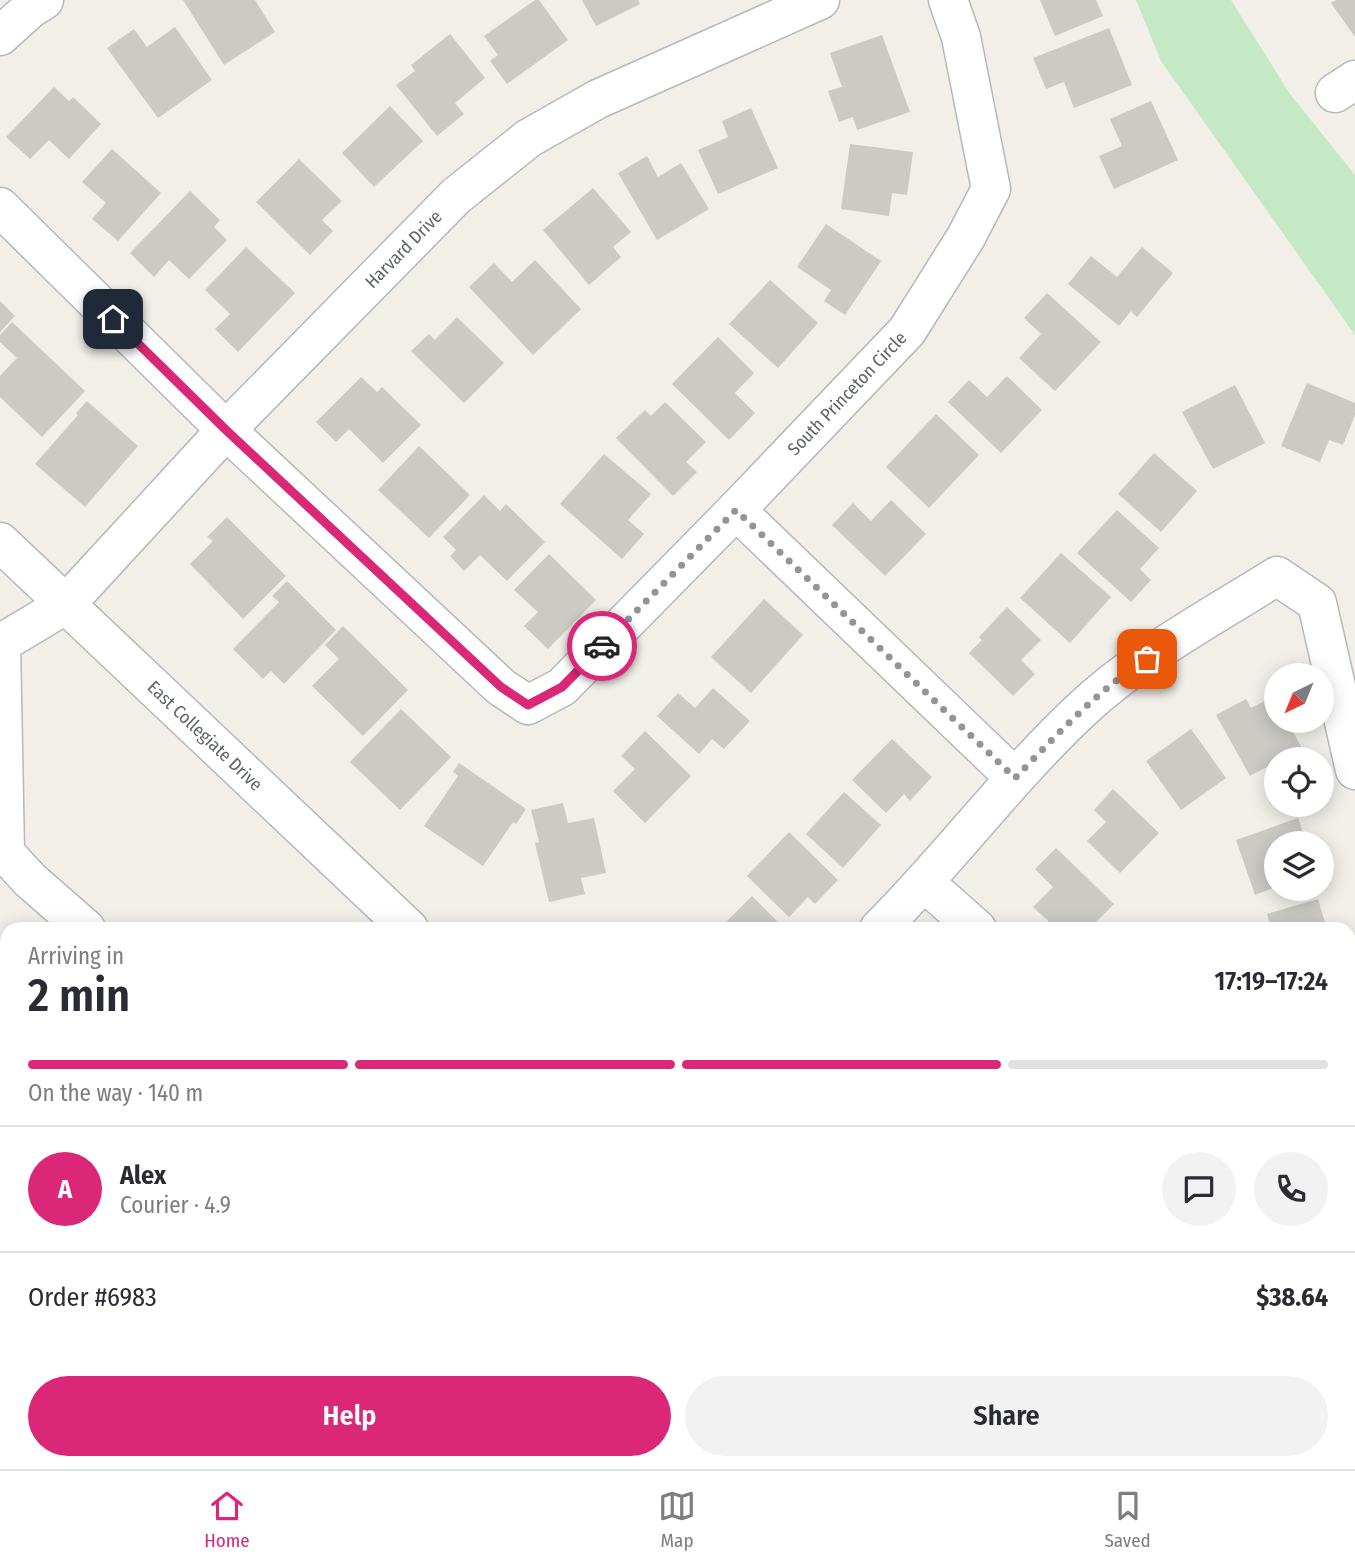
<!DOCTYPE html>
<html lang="en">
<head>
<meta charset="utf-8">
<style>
	:root { --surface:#fff; --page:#f2f2f3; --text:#2b2b33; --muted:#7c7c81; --line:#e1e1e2; --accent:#db2777 }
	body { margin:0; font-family:"Fira Sans Condensed",sans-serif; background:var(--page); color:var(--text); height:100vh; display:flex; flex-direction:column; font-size:26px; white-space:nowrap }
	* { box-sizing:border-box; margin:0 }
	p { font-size:23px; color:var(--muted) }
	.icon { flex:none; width:38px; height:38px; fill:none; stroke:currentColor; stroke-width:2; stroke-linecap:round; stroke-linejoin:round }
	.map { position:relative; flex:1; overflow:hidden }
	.drawer { position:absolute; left:0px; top:922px; width:1356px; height:548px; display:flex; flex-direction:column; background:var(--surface); border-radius:21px 21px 0 0; box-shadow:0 4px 18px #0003 }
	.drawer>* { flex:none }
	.needle { width:46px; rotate:223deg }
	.fabs { position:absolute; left:1264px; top:663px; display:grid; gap:14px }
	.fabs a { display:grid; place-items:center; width:70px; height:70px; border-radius:50%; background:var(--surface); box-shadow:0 4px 18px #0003; font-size:35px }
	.pin { position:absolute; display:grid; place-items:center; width:60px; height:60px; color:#fff; margin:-30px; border-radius:14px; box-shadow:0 4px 10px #0006 }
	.courier { position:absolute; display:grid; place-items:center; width:70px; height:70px; margin:-35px; border:5px solid #db2777; border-radius:50%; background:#fff; color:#222; box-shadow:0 2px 9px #0007 }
	.summary em { font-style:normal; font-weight:600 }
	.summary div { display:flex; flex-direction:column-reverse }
	.summary { display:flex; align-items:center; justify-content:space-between; height:119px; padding:0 28px }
	h1 { font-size:46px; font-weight:600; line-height:52px }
	.bar { display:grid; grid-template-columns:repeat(4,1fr); gap:10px 7px; align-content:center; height:84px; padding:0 28px }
	.bar i { height:9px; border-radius:5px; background:var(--line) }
	.bar .on { background:var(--accent) }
	.bar p { grid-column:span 4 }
	.line { display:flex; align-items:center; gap:18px; padding:0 28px; border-top:2px solid var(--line) }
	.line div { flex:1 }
	.round { display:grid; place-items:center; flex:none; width:74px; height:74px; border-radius:37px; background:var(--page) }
	.primary-button { display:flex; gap:14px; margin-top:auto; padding:14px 28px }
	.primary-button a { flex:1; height:80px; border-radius:42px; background:var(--accent); color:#fff; font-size:28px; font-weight:600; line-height:80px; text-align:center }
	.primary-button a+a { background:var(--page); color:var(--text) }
	.tabs { display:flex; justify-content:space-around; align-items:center; height:98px; border-top:2px solid var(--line); background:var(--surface); font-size:19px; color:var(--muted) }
	.tabs a { display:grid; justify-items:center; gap:4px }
	.tabs .on { color:var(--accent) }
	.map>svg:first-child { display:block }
	.green { fill:#c5e8c5 }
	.building { fill:#cccac5 }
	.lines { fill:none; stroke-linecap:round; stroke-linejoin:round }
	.minor-casing { stroke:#b5b8bc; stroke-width:41 }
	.minor { stroke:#fff; stroke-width:38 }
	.done { stroke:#929495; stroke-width:7; stroke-dasharray:0 12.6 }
	.route { stroke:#db2777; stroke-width:9 }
	.labels { text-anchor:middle; stroke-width:7; stroke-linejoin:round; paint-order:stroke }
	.street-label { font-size:18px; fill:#5f6368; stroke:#fff }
</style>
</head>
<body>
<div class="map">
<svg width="1355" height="1469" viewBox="0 0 1355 1469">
	<rect width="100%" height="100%" fill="#f1efe8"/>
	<!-- green -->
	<path class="green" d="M 1136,0 L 1231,0 L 1290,94 L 1355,175 L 1355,335 L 1161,61 Z"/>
	<!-- building -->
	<g class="building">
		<path d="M 183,0 L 255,0 L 275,32 L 224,65 Z"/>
		<path d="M 535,0 L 539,0 L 568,40 L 507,84 L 490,61 L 498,55 L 484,36 Z"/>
		<path d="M 582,0 L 638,0 L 640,4 L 596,26 Z"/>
		<path d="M 1040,0 L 1096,0 L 1103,16 L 1055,36 Z"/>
		<path d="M 1336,0 L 1355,0 L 1355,37 L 1331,3 Z"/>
		<path d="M 175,27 L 212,80 L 158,118 L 107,48 L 134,29 L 147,47 Z"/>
		<path d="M 1109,28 L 1132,85 L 1074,108 L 1064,82 L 1046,89 L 1033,58 Z"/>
		<path d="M 450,34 L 485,78 L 455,103 L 464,114 L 437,136 L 396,85 L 415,71 L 411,65 Z"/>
		<path d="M 882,35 L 910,112 L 857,130 L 853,117 L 839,122 L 828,91 L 842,87 L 830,53 Z"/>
		<path d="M 54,87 L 69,101 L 73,97 L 101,124 L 69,159 L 49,140 L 30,159 L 6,137 Z"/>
		<path d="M 1151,101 L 1178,160 L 1114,189 L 1099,156 L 1122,146 L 1110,119 Z"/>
		<path d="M 390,106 L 423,141 L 374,187 L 342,153 Z"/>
		<path d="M 751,108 L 778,168 L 718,194 L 698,150 L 728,137 L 722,121 Z"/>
		<path d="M 850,144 L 913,152 L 907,195 L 892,193 L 889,216 L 841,209 Z"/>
		<path d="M 112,149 L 161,193 L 118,241 L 92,219 L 106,203 L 82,182 Z"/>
		<path d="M 647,156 L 658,177 L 681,163 L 709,209 L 657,240 L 618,173 Z"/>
		<path d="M 299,159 L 342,201 L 322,220 L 333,231 L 310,255 L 256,202 Z"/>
		<path d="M 593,188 L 631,232 L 613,247 L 621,257 L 589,285 L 543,230 Z"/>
		<path d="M 190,191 L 220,220 L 214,227 L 227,240 L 189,279 L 169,260 L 154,277 L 130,253 Z"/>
		<path d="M 826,224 L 881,261 L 845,315 L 824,301 L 831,290 L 797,267 Z"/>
		<path d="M 246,247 L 295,293 L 238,352 L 215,329 L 230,314 L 205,290 Z"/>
		<path d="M 1142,247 L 1173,273 L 1137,317 L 1131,311 L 1119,326 L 1068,284 L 1091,256 L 1117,277 Z"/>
		<path d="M 535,260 L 581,309 L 533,355 L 469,287 L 494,263 L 512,282 Z"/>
		<path d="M 770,280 L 818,323 L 778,368 L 729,324 Z"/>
		<path d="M 1047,293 L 1101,342 L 1055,391 L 1019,358 L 1041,334 L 1024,318 Z"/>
		<path d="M 0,301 L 15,316 L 0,332 Z"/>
		<path d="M 457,317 L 504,363 L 464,403 L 411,351 L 429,334 L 435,340 Z"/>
		<path d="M 12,322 L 85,391 L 42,437 L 0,397 L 0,376 L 17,358 L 0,342 L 0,335 Z"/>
		<path d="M 718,337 L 754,373 L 735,393 L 755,413 L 729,440 L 672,384 Z"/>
		<path d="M 1007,376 L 1042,410 L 1001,453 L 948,402 L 969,380 L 987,397 Z"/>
		<path d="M 361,377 L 377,392 L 382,387 L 421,425 L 383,463 L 349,429 L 336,442 L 316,422 Z"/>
		<path d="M 1307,383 L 1355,403 L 1355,415 L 1343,445 L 1329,440 L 1320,462 L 1281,446 Z"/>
		<path d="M 1235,385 L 1265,443 L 1213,469 L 1182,412 Z"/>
		<path d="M 87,401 L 138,446 L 85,507 L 35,464 L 78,415 L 76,413 Z"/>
		<path d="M 665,402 L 706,442 L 686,462 L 697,472 L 673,496 L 616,438 L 645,410 L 651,416 Z"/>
		<path d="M 936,414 L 979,455 L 929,508 L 886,467 Z"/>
		<path d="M 419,446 L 470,495 L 429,538 L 378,490 Z"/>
		<path d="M 1154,453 L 1197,491 L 1161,532 L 1118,494 Z"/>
		<path d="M 604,454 L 651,494 L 628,520 L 644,534 L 622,559 L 560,504 Z"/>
		<path d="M 484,495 L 500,511 L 506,504 L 545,542 L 507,581 L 480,555 L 464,571 L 450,556 L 456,550 L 443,537 Z"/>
		<path d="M 891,500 L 926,534 L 885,576 L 832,525 L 853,503 L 871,521 Z"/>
		<path d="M 1117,510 L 1159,548 L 1140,569 L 1151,580 L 1131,602 L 1077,553 Z"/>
		<path d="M 227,517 L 286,576 L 243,619 L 190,564 L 213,541 L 207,537 Z"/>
		<path d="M 1061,553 L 1111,597 L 1070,643 L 1020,598 Z"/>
		<path d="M 549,554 L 596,600 L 548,649 L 524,626 L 538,612 L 514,590 Z"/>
		<path d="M 287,581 L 336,630 L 284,684 L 271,671 L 263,679 L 233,649 L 279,602 L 272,596 Z"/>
		<path d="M 764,599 L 803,635 L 751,693 L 711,657 Z"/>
		<path d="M 1007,607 L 1041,640 L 1021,660 L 1035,674 L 1013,696 L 969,653 L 982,640 L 979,637 Z"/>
		<path d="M 343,626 L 408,690 L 363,736 L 312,686 L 339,659 L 325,645 Z"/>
		<path d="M 713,688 L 750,721 L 724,749 L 712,739 L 699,754 L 657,716 L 678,693 L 695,708 Z"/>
		<path d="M 1274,696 L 1276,721 L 1287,721 L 1302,748 L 1281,760 L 1276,760 L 1276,762 L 1250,776 L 1216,715 L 1246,699 L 1251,708 Z"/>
		<path d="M 401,709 L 451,757 L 400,810 L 350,762 Z"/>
		<path d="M 1191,729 L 1226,778 L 1181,810 L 1146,761 Z"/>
		<path d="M 645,731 L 691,776 L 645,823 L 613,791 L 635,769 L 621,756 Z"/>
		<path d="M 892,739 L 932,777 L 910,801 L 904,794 L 886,813 L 852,780 Z"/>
		<path d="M 459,763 L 526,809 L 516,824 L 513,822 L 483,866 L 424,826 L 458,776 L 453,772 Z"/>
		<path d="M 1113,789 L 1159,833 L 1120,873 L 1087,841 L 1106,822 L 1094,810 Z"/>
		<path d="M 844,792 L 881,825 L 843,868 L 806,834 Z"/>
		<path d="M 563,803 L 568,823 L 594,818 L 606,873 L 581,878 L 585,894 L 549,902 L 535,843 L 539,842 L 531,810 Z"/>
		<path d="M 1298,818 L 1307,844 L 1276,844 L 1276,887 L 1255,895 L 1236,840 Z"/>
		<path d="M 789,832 L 838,880 L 815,904 L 808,897 L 789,917 L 747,876 Z"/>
		<path d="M 1056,848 L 1114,904 L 1089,929 L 1083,929 L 1078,925 L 1073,929 L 1057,929 L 1033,907 L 1053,887 L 1035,869 Z"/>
		<path d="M 752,896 L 780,924 L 775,929 L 719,929 Z"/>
		<path d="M 1318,899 L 1327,929 L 1271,929 L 1267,914 Z"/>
		<path d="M 1355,1037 L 1355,1099 L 1349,1101 L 1349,1039 Z"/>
		<path d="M 1355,1111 L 1355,1173 L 1349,1175 L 1349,1113 Z"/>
		<path d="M 1355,1188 L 1355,1251 L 1349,1253 L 1349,1190 Z"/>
		<path d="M 1355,1263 L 1355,1289 L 1349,1273 L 1349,1265 Z"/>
		<path d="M 189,1463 L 287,1463 L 282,1469 L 190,1469 L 187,1466 Z"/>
		<path d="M 489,1463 L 507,1463 L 514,1469 L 483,1469 Z"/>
		<path d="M 556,1463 L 608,1463 L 602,1469 L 562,1469 Z"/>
		<path d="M 712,1463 L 743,1463 L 727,1469 L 714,1469 Z"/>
		<path d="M 930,1463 L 975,1463 L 978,1469 L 933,1469 Z"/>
		<path d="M 1060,1463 L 1113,1463 L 1099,1469 L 1063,1469 Z"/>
	</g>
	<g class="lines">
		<!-- minor casing -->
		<g class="minor-casing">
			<g id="minor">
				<path d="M 0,36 L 30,9 L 44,0"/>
				<path d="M 1335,93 L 1355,80"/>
				<path id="s1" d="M 0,207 L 226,430 L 501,687 L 528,705 L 562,687 L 736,510 L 907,331 L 966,237 L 991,189 L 961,37 L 948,0"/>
				<path d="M 736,510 L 1015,778"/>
				<path id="s2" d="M 0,542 L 409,929"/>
				<path id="s3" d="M 0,644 L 65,605 L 226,430 L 456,196 L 529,138 L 598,99 L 820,0"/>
				<path d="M 1,644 L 5,853 L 30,880 L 86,929"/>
				<path d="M 925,883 L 977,929"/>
				<path d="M 879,929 C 949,859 1008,779 1080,711 C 1137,657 1210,618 1277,576 L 1317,603 L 1355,770"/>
				<path d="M 0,1200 L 7,1188"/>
				<path d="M 0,1322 L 7,1317"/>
				<path d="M 1349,1442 L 1355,1440"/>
				<path d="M 838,1463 L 840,1469"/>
				<path d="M 1182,1463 L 1184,1469"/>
				<path d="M 355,1469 L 361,1463"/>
				<path d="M 1253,1469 L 1274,1463"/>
			</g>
		</g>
		<!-- minor -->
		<use href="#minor" class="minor"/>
	</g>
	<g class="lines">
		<!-- done -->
		<path class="done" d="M 602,646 L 736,510 L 1015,778 C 1056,736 1096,691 1147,659"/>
		<!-- route -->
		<path class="route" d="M 113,319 L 226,430 L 501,687 L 528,705 L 562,687 L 602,646"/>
	</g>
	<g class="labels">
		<!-- street labels -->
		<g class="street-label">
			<text dy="6" stroke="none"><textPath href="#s3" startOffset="567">Harvard Drive</textPath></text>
			<text dy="6" stroke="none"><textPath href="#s1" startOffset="1174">South Princeton Circle</textPath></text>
			<text dy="6" stroke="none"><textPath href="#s2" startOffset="282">East Collegiate Drive</textPath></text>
		</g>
	</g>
</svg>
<div class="fabs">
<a><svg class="needle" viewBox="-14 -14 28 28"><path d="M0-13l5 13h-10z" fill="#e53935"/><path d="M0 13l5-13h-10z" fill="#7c7c81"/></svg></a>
<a><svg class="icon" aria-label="locate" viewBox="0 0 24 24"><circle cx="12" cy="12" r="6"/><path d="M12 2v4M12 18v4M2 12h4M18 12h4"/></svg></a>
<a><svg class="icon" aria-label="layers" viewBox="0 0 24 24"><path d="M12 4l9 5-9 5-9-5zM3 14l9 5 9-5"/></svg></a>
</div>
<div class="pin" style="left:1147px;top:659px;background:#ea580c"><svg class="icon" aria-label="bag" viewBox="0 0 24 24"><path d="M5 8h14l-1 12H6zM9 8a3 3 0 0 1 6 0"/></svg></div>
<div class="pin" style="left:113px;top:319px;background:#1f2937"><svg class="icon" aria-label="home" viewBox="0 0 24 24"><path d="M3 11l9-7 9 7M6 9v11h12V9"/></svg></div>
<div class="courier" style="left:602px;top:646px"><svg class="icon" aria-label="car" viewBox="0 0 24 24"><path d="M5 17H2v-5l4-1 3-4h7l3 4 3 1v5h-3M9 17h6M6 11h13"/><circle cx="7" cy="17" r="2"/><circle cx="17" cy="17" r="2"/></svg></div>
<section class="drawer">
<div class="summary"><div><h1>2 min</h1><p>Arriving in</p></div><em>17:19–17:24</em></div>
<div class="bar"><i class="on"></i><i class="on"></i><i class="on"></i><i></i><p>On the way · 140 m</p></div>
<div class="line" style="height:126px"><b class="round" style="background:var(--accent);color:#fff">A</b><div><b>Alex</b><p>Courier · 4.9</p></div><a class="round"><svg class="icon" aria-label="chat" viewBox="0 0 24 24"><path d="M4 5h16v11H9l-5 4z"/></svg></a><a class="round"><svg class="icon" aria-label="phone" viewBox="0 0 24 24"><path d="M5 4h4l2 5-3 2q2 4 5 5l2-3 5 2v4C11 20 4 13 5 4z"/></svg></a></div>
<div class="line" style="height:91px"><div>Order #6983</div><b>$38.64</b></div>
<div class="primary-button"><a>Help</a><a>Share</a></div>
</section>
</div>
<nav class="tabs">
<a class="on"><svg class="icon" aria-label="home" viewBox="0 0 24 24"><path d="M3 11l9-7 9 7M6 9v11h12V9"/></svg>Home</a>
<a><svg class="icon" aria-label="map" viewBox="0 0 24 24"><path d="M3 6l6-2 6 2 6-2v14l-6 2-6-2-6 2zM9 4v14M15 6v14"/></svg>Map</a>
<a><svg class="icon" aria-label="saved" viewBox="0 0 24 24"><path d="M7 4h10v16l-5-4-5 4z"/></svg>Saved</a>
</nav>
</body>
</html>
